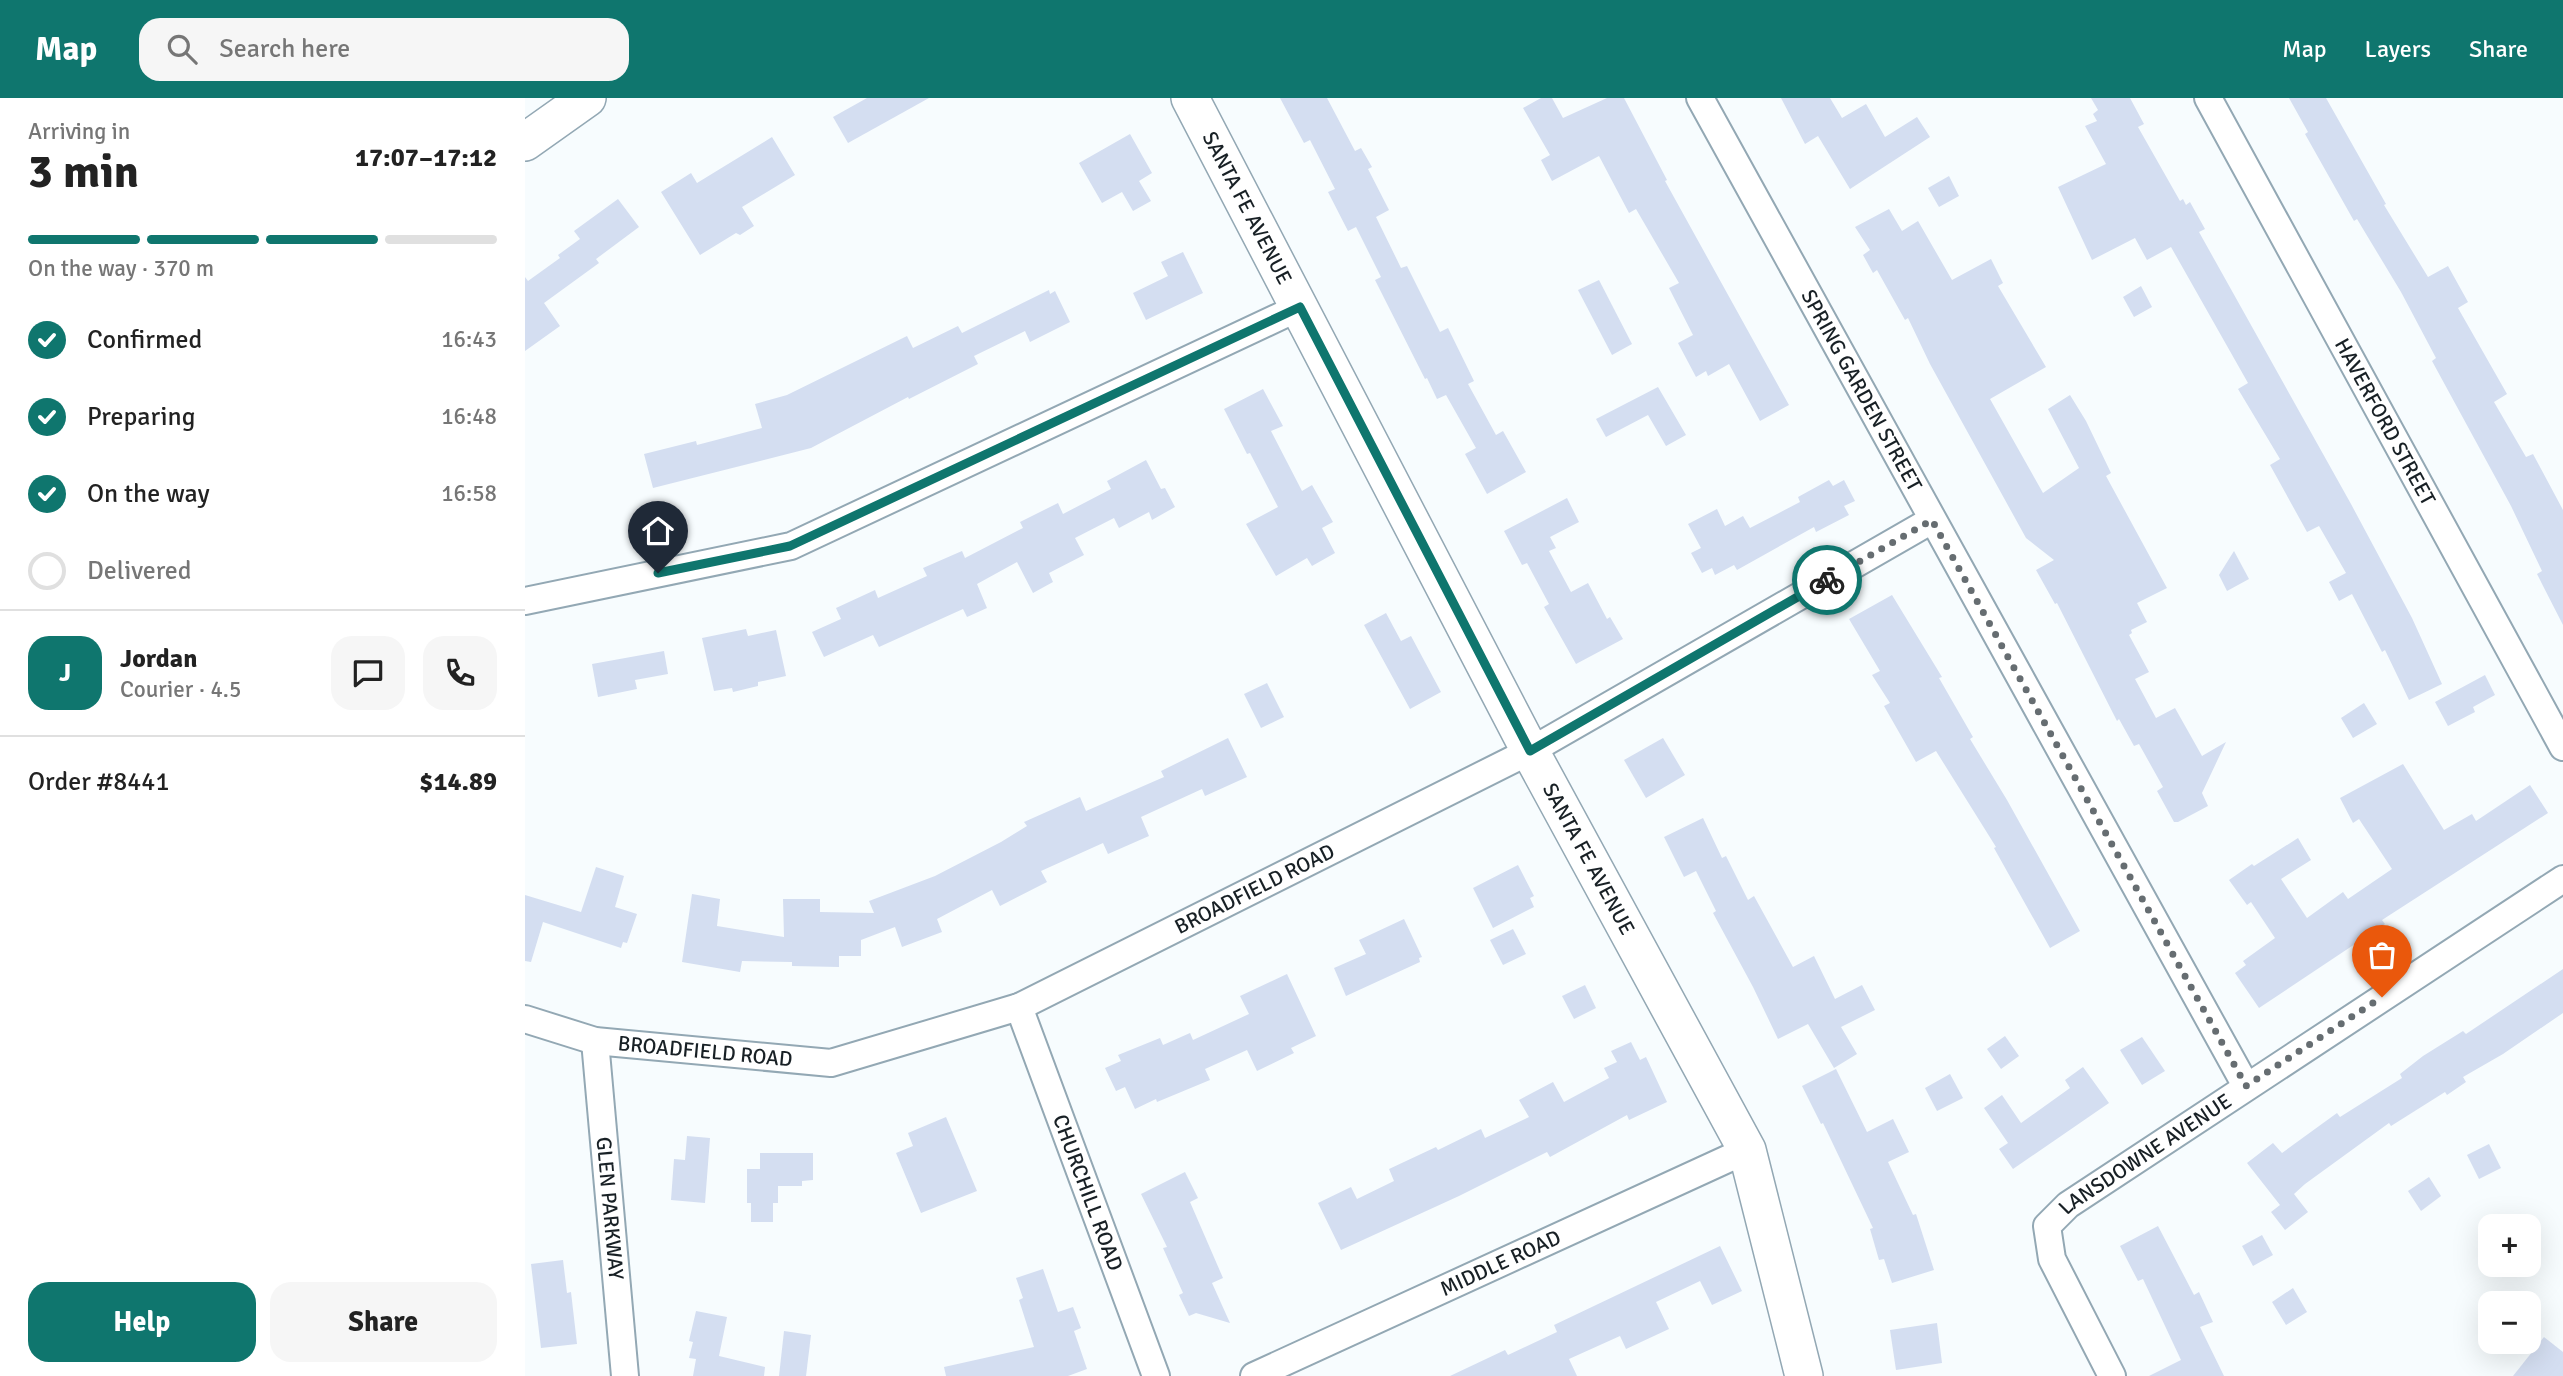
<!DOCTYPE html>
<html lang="en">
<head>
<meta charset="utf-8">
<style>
	:root { --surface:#fff; --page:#f6f6f6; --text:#222; --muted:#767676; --line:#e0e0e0; --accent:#0f766e }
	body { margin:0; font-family:Signika,sans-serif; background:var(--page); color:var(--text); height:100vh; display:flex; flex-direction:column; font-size:26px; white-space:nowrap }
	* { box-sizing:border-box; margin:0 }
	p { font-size:23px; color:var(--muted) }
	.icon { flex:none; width:38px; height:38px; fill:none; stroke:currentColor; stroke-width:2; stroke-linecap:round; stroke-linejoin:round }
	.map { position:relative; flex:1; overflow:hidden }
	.sheet { display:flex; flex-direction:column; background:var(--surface); width:525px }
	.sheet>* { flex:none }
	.buttons { position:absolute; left:1953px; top:1116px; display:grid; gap:14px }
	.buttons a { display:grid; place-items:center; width:63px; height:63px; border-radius:14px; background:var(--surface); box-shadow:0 7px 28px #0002; font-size:35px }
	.pin { position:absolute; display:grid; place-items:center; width:60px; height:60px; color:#fff; margin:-72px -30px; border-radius:50% 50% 50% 0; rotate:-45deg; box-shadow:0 0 7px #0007 }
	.pin .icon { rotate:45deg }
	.courier { position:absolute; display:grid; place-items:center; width:70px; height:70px; margin:-35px; border:5px solid #0f766e; border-radius:50%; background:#fff; color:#222; box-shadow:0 2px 9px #0007 }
	.overview em { font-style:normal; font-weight:700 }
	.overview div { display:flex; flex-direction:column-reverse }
	.overview { display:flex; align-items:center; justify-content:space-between; height:119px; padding:0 28px }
	h1 { font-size:46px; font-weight:700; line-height:52px }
	.bar { display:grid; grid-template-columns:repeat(4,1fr); gap:10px 7px; align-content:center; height:84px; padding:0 28px }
	.bar i { height:9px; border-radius:5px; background:var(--line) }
	.bar .on { background:var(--accent) }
	.bar p { grid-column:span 4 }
	.line { display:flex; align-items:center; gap:18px; padding:0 28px; border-top:2px solid var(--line) }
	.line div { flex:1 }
	.round { display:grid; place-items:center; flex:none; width:74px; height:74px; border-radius:21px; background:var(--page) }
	ol { padding:0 28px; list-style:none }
	li { display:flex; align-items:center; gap:21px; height:77px }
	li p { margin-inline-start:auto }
	li .icon { padding:7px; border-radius:50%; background:var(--accent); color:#fff; stroke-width:4 }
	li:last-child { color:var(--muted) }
	li i { width:38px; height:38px; border:4px solid var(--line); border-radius:50% }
	.button { display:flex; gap:14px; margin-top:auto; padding:14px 28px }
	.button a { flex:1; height:80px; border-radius:21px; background:var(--accent); color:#fff; font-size:28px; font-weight:700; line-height:80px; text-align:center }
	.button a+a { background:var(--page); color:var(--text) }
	header { display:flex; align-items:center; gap:42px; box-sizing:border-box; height:98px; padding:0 35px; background:var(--accent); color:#fff }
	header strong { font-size:33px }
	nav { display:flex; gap:38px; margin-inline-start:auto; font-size:24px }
	.search { width:490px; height:63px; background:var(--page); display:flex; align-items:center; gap:18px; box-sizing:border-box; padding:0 24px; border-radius:21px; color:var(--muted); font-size:26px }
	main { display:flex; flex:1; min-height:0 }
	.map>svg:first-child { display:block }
	.building { fill:#d4def1 }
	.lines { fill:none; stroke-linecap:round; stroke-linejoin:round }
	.street-casing { stroke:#93a8b4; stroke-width:30 }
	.secondary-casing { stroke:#93a8b4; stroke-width:40 }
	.street { stroke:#fff; stroke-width:26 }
	.secondary { stroke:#fff; stroke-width:37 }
	.done { stroke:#666d71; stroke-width:7; stroke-dasharray:0 12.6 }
	.route { stroke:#0f766e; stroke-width:9 }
	.labels { text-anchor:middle; stroke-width:7; stroke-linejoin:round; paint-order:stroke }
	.street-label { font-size:21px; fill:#182025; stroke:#f7fcfe }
</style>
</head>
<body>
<header>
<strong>Map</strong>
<div class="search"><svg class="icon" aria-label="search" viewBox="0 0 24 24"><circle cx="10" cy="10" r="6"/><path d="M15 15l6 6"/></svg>Search here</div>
<nav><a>Map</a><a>Layers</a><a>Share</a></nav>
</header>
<main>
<section class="sheet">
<div class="overview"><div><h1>3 min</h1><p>Arriving in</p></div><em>17:07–17:12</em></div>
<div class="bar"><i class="on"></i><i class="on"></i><i class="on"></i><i></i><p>On the way · 370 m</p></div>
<ol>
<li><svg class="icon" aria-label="check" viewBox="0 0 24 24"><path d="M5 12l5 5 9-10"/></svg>Confirmed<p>16:43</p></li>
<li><svg class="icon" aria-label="check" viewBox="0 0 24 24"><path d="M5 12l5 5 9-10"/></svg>Preparing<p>16:48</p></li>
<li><svg class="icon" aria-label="check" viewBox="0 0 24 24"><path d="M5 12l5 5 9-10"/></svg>On the way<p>16:58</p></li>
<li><i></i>Delivered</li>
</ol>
<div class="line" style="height:126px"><b class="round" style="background:var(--accent);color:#fff">J</b><div><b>Jordan</b><p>Courier · 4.5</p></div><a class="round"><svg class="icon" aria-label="chat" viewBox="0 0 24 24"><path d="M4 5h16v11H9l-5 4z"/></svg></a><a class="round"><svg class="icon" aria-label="phone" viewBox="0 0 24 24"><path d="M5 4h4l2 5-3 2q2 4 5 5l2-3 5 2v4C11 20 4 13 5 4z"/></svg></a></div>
<div class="line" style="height:91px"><div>Order #8441</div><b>$14.89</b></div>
<div class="button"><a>Help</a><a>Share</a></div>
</section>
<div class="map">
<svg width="2038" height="1278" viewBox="0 0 2038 1278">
	<rect width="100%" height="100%" fill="#f7fcfe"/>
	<!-- building -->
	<g class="building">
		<path d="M 342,0 L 404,0 L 323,45 L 308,19 Z"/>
		<path d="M 755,0 L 802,0 L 830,53 L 836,50 L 847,69 L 843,71 L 864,112 L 851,119 L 876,170 L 882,168 L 915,234 L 923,230 L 949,283 L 943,286 L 971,337 L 978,333 L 1001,374 L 962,396 L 940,356 L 951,350 L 921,297 L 912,301 L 902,280 L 900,281 L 850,182 L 856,179 L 831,129 L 823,133 L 803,94 L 810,91 L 785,42 L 779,45 Z"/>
		<path d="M 1016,0 L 1027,0 L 1038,20 L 1082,0 L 1099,0 L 1142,82 L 1140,83 L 1264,307 L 1235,323 L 1204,266 L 1183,278 L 1181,273 L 1171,279 L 1153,245 L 1168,237 L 1144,190 L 1154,185 L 1111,111 L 1104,115 L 1074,58 L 1027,83 L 1016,62 L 1025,57 L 998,10 Z"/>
		<path d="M 1256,0 L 1305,0 L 1317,20 L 1341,6 L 1360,39 L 1392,19 L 1405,39 L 1325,91 L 1293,38 L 1280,46 Z"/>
		<path d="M 1566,0 L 1605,0 L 1619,26 L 1613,29 L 1655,103 L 1658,101 L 1661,107 L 1665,104 L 1680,131 L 1674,134 L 1826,406 L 1887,520 L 1917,586 L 1884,602 L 1860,552 L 1857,554 L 1827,496 L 1814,503 L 1804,484 L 1821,475 L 1794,428 L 1782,434 L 1745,367 L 1755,361 L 1713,291 L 1723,285 L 1646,149 L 1622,162 L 1610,140 L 1567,162 L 1533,89 L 1581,66 L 1560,28 L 1572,23 L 1568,16 L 1573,12 Z"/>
		<path d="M 1764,0 L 1801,0 L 1861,106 L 1859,107 L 1903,179 L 1923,168 L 1943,204 L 1933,210 L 1982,296 L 1969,304 L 2001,359 L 2008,356 L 2038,412 L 2038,527 L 2012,476 L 2017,473 L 1986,408 L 1907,263 L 1911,260 L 1876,194 L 1832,121 L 1829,123 L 1780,36 L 1783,34 Z"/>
		<path d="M 605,36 L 627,75 L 614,83 L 626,103 L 608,113 L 597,94 L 577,105 L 554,65 Z"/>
		<path d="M 247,39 L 270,77 L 217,109 L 229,128 L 215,137 L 211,135 L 175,157 L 136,94 L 166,75 L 172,85 Z"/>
		<path d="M 1424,78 L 1434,98 L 1414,109 L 1403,90 Z"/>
		<path d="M 93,101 L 114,129 L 71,161 L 74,165 L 19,205 L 35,228 L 0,253 L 0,179 L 3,183 L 35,160 L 33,157 L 55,141 L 49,133 Z"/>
		<path d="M 1364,111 L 1377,133 L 1393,123 L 1427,182 L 1466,161 L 1478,185 L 1473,188 L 1521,269 L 1465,301 L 1518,395 L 1554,370 L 1523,311 L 1545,297 L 1561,323 L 1586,375 L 1581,378 L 1642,490 L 1612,505 L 1622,524 L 1606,532 L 1607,535 L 1604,537 L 1624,574 L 1610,581 L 1631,620 L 1650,610 L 1677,658 L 1701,644 L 1677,695 L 1683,708 L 1653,724 L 1649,724 L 1632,693 L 1638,689 L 1614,646 L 1609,648 L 1594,621 L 1592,623 L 1532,505 L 1530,506 L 1511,472 L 1529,462 L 1501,440 L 1405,266 L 1383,220 L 1380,222 L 1352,172 L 1348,175 L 1338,157 L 1345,152 L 1330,129 Z"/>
		<path d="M 658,154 L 678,195 L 621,222 L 608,195 L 643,178 L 636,164 Z"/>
		<path d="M 1074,182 L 1107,246 L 1087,257 L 1053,192 Z"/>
		<path d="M 1616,188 L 1627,209 L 1609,219 L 1598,199 Z"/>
		<path d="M 524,192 L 525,196 L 530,193 L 545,224 L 505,244 L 500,233 L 449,258 L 453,266 L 384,301 L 383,299 L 286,350 L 128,390 L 119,356 L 171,343 L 172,347 L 237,330 L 230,306 L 262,297 L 382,238 L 388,250 L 433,228 L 437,235 Z"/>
		<path d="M 1133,289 L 1161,337 L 1141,348 L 1123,317 L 1081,339 L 1071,321 Z"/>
		<path d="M 738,291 L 758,328 L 746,333 L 777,393 L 787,387 L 808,424 L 797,430 L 810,455 L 787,468 L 782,460 L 751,478 L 721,426 L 753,409 L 725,355 L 722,356 L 699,311 Z"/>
		<path d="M 621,362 L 636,391 L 640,390 L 650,409 L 627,422 L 624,414 L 594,430 L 589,420 L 550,440 L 559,457 L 524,475 L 528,484 L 508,495 L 492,464 L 452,486 L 462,510 L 442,519 L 438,511 L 354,549 L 348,537 L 299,559 L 287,534 L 316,521 L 311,510 L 350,492 L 353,500 L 402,478 L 398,470 L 437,453 L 440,460 L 498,430 L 495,424 L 533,405 L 538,416 L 586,391 L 582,383 Z"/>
		<path d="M 1304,382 L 1308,388 L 1319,382 L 1330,403 L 1319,408 L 1324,417 L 1291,434 L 1289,429 L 1212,472 L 1209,467 L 1190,477 L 1187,470 L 1177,475 L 1166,455 L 1176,450 L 1163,426 L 1192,411 L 1200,428 L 1218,418 L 1225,430 L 1275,404 L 1273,399 Z"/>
		<path d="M 1042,400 L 1054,424 L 1025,439 L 1031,450 L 1024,453 L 1046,494 L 1063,485 L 1082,521 L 1085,519 L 1098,541 L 1051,566 L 1019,509 L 1024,506 L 1002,465 L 997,467 L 979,433 Z"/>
		<path d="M 1709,453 L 1724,481 L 1702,493 L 1694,477 Z"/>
		<path d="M 1367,497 L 1417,579 L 1414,580 L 1448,639 L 1445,641 L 1482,702 L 1555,833 L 1525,850 L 1469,750 L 1471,749 L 1411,653 L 1391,664 L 1359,608 L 1365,605 L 1347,577 L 1355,573 L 1324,521 Z"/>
		<path d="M 861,515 L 876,543 L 886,538 L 916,594 L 885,611 L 839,527 Z"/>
		<path d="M 221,531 L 223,538 L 251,532 L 261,578 L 233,584 L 233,588 L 208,594 L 207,590 L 189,593 L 177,540 Z"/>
		<path d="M 139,553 L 143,576 L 110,582 L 112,591 L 73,599 L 67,566 Z"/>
		<path d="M 1960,577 L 1970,597 L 1948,609 L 1950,614 L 1923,628 L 1910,604 Z"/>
		<path d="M 742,585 L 759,619 L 736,630 L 719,596 Z"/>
		<path d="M 1839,605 L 1852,626 L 1828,640 L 1816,620 Z"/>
		<path d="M 703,640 L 722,679 L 680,698 L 677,691 L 616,719 L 624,738 L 583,756 L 578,745 L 516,773 L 522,784 L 475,808 L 467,792 L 412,821 L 417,834 L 377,849 L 370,829 L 336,842 L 336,858 L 314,858 L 314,869 L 267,868 L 267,864 L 217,863 L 215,874 L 157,864 L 167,796 L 195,801 L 192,828 L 259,839 L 258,801 L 295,801 L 295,814 L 349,815 L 344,803 L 410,778 L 476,744 L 502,728 L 499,724 L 555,699 L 561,713 L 639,679 L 636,673 Z"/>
		<path d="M 1138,640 L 1160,677 L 1121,700 L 1099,662 Z"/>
		<path d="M 1878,666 L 1919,732 L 1947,716 L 1951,723 L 2005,687 L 2023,715 L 1857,822 L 1860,826 L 1734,910 L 1710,875 L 1721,867 L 1718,863 L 1750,840 L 1726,804 L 1722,807 L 1704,782 L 1727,766 L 1729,768 L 1773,740 L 1786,762 L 1756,781 L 1782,820 L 1818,794 L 1823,801 L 1867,771 L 1834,721 L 1828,725 L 1815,700 Z"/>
		<path d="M 1178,720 L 1197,760 L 1201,758 L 1223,802 L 1229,798 L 1268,869 L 1289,858 L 1310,901 L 1337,887 L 1350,912 L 1316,929 L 1332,956 L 1309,970 L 1283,926 L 1253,941 L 1228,889 L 1188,815 L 1191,813 L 1171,773 L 1159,779 L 1139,739 Z"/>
		<path d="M 993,767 L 1009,798 L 1005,800 L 1009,809 L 968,830 L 948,790 Z"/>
		<path d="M 71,769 L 99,778 L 90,809 L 112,816 L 102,845 L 98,844 L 96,850 L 18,824 L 6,864 L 0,863 L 0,797 L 56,814 Z"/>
		<path d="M 879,821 L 897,859 L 894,860 L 895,864 L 821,898 L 809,870 L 841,856 L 834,842 Z"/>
		<path d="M 988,831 L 1001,856 L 978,867 L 965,842 Z"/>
		<path d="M 2038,871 L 2038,915 L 1978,956 L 1938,979 L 1941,984 L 1922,997 L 1920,994 L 1866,1028 L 1864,1025 L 1780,1086 L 1769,1096 L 1783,1114 L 1760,1132 L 1746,1114 L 1755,1107 L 1722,1065 L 1748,1045 L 1757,1055 L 1812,1015 L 1815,1019 L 1877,980 L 1875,976 L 1898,958 L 1938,933 L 1941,936 Z"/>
		<path d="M 762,876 L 791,938 L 766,950 L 769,955 L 732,973 L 722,952 L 680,971 L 685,982 L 632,1004 L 631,1001 L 610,1011 L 600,989 L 591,993 L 580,970 L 596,963 L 593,957 L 635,940 L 638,947 L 665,935 L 668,942 L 724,916 L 715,898 Z"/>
		<path d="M 1060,887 L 1071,910 L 1049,921 L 1037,898 Z"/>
		<path d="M 1480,938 L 1494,958 L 1476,971 L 1462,951 Z"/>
		<path d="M 1617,939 L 1640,973 L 1617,987 L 1595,952 Z"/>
		<path d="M 1106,944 L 1115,962 L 1121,959 L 1142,1004 L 1104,1022 L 1102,1017 L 1025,1059 L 1022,1054 L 934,1098 L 816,1152 L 793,1105 L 826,1089 L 832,1101 L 869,1083 L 864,1071 L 911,1049 L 913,1052 L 956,1031 L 960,1040 L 1004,1019 L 994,1002 L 1028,984 L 1039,1004 L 1084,980 L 1079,970 L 1092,964 L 1086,953 Z"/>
		<path d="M 1558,969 L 1584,1005 L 1488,1071 L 1474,1051 L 1483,1045 L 1459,1010 L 1477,997 L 1496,1025 L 1545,990 L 1540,982 Z"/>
		<path d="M 1311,971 L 1342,1034 L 1368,1021 L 1384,1054 L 1363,1064 L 1388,1117 L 1391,1116 L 1409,1172 L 1367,1185 L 1359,1161 L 1354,1162 L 1345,1131 L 1348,1130 L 1298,1025 L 1296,1026 L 1277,988 Z"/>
		<path d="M 1425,976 L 1438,1000 L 1412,1013 L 1400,990 Z"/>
		<path d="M 421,1019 L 452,1093 L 396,1115 L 371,1055 L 388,1048 L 383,1035 Z"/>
		<path d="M 162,1038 L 185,1040 L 180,1105 L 146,1102 L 149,1061 L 160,1062 Z"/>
		<path d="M 1964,1046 L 1976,1070 L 1954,1081 L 1942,1057 Z"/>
		<path d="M 235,1055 L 288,1055 L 288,1082 L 277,1083 L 277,1088 L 253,1088 L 253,1105 L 248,1105 L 248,1124 L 226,1124 L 226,1105 L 222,1105 L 222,1071 L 235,1071 Z"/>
		<path d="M 660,1074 L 673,1100 L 665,1104 L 698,1180 L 687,1185 L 705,1225 L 671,1215 L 664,1218 L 654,1197 L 658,1195 L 638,1150 L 642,1149 L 616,1096 Z"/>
		<path d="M 1904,1079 L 1916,1098 L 1896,1113 L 1883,1093 Z"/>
		<path d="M 1633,1128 L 1669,1197 L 1674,1194 L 1688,1224 L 1675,1229 L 1699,1278 L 1624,1278 L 1656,1262 L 1618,1181 L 1613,1183 L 1595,1148 Z"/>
		<path d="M 1737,1137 L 1748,1157 L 1728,1168 L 1717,1148 Z"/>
		<path d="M 1195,1148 L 1217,1193 L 1187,1207 L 1175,1183 L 1131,1204 L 1144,1231 L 1101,1251 L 1095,1238 L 1044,1261 L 1052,1278 L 925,1278 L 980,1252 L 983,1257 L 1032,1234 L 1029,1227 Z"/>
		<path d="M 38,1162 L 42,1195 L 46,1194 L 52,1246 L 16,1250 L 6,1166 Z"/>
		<path d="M 518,1171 L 533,1214 L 548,1209 L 556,1230 L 549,1233 L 562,1271 L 543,1278 L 421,1278 L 419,1269 L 509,1249 L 494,1202 L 498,1200 L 491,1180 Z"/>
		<path d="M 1768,1190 L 1782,1214 L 1761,1227 L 1747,1204 Z"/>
		<path d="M 171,1213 L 202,1219 L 194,1258 L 240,1269 L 239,1278 L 168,1278 L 171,1261 L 164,1260 L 168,1244 L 164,1243 Z"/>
		<path d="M 1412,1225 L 1417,1265 L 1371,1272 L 1365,1232 Z"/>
		<path d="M 259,1233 L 286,1237 L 281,1278 L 254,1278 Z"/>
		<path d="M 2019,1239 L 2038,1254 L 2038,1278 L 1988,1278 Z"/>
	</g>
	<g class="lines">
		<!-- street casing -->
		<g class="street-casing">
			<g id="street">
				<path id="s1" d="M 1175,0 L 1721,988"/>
				<path id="s2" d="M 1683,0 L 2038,649"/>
				<path d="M 0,503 L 266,448 L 775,209"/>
				<path id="s3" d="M 494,909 L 631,1278"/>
				<path id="s4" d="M 0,921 L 70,943 L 306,965 L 494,909 L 1005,653 L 1407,422"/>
				<path id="s5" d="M 70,943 L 100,1278"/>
				<path id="s6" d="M 729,1278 L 1222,1052"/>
				<path id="s7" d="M 1587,1278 L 1527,1161 L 1522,1128 L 1543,1107 L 2038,781"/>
			</g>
		</g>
		<!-- secondary casing -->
		<g class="secondary-casing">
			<g id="secondary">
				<path id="s8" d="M 665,0 L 1005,653 L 1222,1052 L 1279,1278"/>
				<path d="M 0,44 L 62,0"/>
			</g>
		</g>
		<!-- street -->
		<use href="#street" class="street"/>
		<!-- secondary -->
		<use href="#secondary" class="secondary"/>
	</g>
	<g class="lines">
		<!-- done -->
		<path class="done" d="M 1302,482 L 1407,422 L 1721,988 L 1857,899"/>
		<!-- route -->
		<path class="route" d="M 133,475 L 265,448 L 775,209 L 1005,653 L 1302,482"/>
	</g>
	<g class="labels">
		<!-- street labels -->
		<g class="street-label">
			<text dy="7" stroke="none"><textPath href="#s8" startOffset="124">SANTA FE AVENUE</textPath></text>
			<text dy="7" stroke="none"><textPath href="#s1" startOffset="334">SPRING GARDEN STREET</textPath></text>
			<text dy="7" stroke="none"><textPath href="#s2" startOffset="369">HAVERFORD STREET</textPath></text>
			<text dy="7" stroke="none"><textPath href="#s8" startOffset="859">SANTA FE AVENUE</textPath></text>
			<text dy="7" stroke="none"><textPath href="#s4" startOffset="770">BROADFIELD ROAD</textPath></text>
			<text dy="7" stroke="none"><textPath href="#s4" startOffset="184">BROADFIELD ROAD</textPath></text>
			<text dy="7" stroke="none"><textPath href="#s7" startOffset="287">LANSDOWNE AVENUE</textPath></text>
			<text dy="7" stroke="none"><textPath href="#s3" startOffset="198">CHURCHILL ROAD</textPath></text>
			<text dy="7" stroke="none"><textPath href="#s5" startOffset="168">GLEN PARKWAY</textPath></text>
			<text dy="7" stroke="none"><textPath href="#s6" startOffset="271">MIDDLE ROAD</textPath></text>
		</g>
	</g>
</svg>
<div class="buttons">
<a>+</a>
<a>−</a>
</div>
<div class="pin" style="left:1857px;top:899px;background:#ea580c"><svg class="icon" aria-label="bag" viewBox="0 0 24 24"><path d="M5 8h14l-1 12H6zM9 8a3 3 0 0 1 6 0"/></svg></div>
<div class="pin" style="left:133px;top:475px;background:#1f2937"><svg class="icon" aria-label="home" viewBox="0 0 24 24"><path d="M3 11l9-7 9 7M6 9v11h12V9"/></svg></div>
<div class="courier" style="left:1302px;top:482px"><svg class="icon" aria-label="bike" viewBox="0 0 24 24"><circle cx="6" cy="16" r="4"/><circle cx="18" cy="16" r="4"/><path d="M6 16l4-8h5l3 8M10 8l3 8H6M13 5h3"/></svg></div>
</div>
</main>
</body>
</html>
